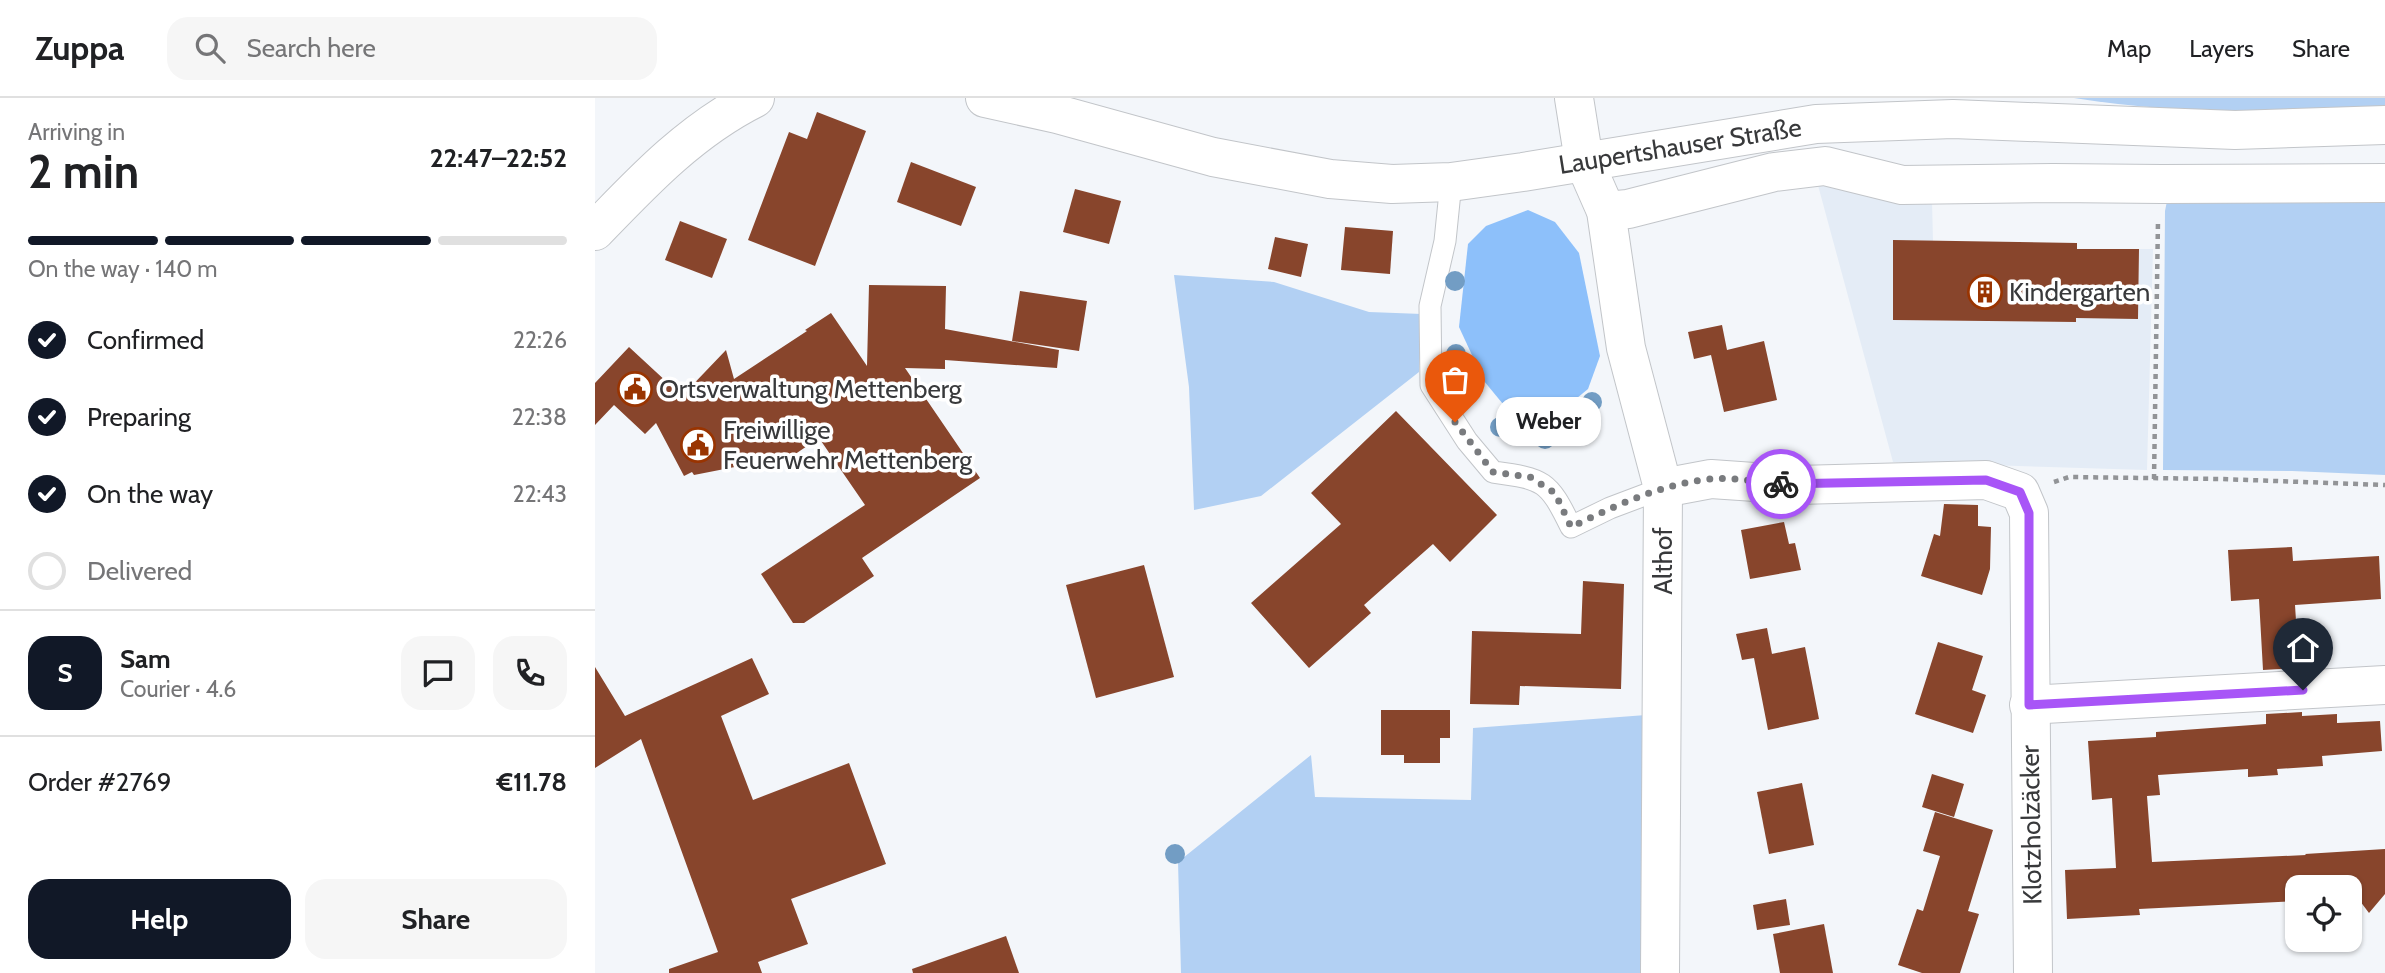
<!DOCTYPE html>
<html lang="en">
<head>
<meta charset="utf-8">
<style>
	:root { --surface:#fff; --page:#f6f6f6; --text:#202124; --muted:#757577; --line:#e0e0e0; --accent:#111827 }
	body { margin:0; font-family:Cabin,sans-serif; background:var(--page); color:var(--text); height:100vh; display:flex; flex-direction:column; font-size:26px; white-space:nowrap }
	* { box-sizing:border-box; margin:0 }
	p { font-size:23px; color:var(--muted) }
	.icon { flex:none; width:38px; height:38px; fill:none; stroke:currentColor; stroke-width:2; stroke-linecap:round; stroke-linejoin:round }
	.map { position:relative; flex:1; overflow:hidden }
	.details { display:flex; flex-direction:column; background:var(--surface); width:595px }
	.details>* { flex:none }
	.tools { position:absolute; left:1690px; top:777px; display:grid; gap:14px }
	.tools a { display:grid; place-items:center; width:77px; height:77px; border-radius:14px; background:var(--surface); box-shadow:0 2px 5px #0004; font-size:35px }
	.pin { position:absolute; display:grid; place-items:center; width:60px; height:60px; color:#fff; margin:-72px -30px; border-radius:50% 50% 50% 0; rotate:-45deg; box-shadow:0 0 7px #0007 }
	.pin .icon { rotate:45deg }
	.courier { position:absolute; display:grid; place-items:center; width:70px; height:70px; margin:-35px; border:5px solid #a855f7; border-radius:50%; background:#fff; color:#222; box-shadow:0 2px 9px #0007 }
	.bubble { position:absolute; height:49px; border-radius:21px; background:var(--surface); box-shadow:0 2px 5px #0004; font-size:23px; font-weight:800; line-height:49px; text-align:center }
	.overview em { font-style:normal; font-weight:800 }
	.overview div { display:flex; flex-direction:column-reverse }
	.overview { display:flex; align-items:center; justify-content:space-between; height:119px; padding:0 28px }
	h1 { font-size:46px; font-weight:800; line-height:52px }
	.bar { display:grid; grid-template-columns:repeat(4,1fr); gap:10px 7px; align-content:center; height:84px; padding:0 28px }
	.bar i { height:9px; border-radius:5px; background:var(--line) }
	.bar .on { background:var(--accent) }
	.bar p { grid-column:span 4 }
	.line { display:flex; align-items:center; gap:18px; padding:0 28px; border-top:2px solid var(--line) }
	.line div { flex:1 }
	.round { display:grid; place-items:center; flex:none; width:74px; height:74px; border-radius:21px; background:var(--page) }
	ol { padding:0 28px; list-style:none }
	li { display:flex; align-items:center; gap:21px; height:77px }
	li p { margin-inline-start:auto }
	li .icon { padding:7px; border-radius:50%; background:var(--accent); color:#fff; stroke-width:4 }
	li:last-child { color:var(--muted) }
	li i { width:38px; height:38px; border:4px solid var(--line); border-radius:50% }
	.primary-button { display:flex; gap:14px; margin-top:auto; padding:14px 28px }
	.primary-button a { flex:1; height:80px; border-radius:21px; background:var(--accent); color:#fff; font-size:28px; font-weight:800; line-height:80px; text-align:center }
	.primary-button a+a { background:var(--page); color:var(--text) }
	header { display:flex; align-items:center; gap:42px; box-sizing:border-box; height:98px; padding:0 35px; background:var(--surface); border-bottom:2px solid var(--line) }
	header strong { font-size:33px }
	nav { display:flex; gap:38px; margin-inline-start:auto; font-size:24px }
	.search { width:490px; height:63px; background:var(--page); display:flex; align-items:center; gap:18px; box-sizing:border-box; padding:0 24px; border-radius:21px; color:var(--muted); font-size:26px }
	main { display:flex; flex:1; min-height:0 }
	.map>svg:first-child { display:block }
	.built { fill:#e4ecf6 }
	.green { fill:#b2d0f3 }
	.water { fill:#8dc0fa }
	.building { fill:#88452c }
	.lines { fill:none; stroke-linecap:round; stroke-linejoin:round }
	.lane-casing { stroke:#c2c5c9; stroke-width:23 }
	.street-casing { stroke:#c2c5c9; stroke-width:40 }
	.secondary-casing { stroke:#c2c5c9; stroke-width:40 }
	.path { stroke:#929497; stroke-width:4.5; stroke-dasharray:5 5; stroke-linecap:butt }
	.lane { stroke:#fff; stroke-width:21 }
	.street { stroke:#fff; stroke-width:38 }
	.secondary { stroke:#fff; stroke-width:38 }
	.tree { fill:#729dc4 }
	.done { stroke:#797b7e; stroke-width:7; stroke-dasharray:0 12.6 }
	.route { stroke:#a855f7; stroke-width:9 }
	.labels { text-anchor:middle; stroke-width:7; stroke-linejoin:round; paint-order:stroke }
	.street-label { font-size:26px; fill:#38393b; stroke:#fff }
	.poi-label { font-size:26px; fill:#38393b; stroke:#fff; text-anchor:start }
</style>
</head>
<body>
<header>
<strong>Zuppa</strong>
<div class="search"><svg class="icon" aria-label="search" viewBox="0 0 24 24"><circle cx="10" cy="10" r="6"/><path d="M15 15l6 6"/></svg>Search here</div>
<nav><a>Map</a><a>Layers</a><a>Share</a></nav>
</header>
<main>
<section class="details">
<div class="overview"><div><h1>2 min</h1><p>Arriving in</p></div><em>22:47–22:52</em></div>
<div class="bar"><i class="on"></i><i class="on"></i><i class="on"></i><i></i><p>On the way · 140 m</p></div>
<ol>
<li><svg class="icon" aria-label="check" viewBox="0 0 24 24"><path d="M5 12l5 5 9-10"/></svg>Confirmed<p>22:26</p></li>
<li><svg class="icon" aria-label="check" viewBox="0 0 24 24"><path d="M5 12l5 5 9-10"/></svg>Preparing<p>22:38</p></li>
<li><svg class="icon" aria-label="check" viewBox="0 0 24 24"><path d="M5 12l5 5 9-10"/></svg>On the way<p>22:43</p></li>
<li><i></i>Delivered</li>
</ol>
<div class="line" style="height:126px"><b class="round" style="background:var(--accent);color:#fff">S</b><div><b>Sam</b><p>Courier · 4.6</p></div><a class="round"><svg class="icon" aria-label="chat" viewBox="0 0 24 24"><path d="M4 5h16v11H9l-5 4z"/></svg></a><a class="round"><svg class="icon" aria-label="phone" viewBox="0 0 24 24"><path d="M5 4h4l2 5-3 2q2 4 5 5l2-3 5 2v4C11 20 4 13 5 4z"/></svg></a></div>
<div class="line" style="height:91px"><div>Order #2769</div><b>€11.78</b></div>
<div class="primary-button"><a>Help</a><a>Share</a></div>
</section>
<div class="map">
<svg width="1790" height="875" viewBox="0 0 1790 875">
	<rect width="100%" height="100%" fill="#f3f6fa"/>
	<!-- built -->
	<path class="built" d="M 1221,80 L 1337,103 L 1338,143 L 1298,142 L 1298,222 L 1480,224 L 1481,179 L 1543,221 L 1544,151 L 1558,151 L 1552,372 L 1298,364 Z"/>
	<!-- green -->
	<g class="green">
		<path d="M 1479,0 L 1790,0 L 1790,9 C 1687,14 1581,17 1479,0 Z"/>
		<path d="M 1790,93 L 1790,377 L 1697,373 L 1568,372 L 1570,113 L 1573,98 Z"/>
		<path d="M 579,177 L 679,184 L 774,214 L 827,216 L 824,274 L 666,398 L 599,412 L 594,289 Z"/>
		<path d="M 1051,617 L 1051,875 L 586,875 L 583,764 L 716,657 L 720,699 L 876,702 L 878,630 Z"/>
	</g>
	<!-- water -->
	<path class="water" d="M 933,112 L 960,124 L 984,155 L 1005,258 L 993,291 L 948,328 L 917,317 L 889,283 L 864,229 L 873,146 L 891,128 Z"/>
	<!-- building -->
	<g class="building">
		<path d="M 222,14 L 271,33 L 220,168 L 153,142 L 194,34 L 212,41 Z"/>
		<path d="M 316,64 L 381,89 L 366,128 L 302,104 Z"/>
		<path d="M 480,91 L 526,103 L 514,146 L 468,134 Z"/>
		<path d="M 85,123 L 132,141 L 117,180 L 70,162 Z"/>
		<path d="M 750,129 L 798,133 L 795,176 L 746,172 Z"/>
		<path d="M 680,139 L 713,146 L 706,179 L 673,171 Z"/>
		<path d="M 1298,142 L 1482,145 L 1482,151 L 1544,151 L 1543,221 L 1481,220 L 1481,224 L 1298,222 Z"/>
		<path d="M 274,187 L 351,188 L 350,231 L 464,252 L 462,270 L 350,262 L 350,271 L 310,270 L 385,380 L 267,460 L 279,478 L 209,525 L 198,525 L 166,476 L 270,407 L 224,340 L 181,369 L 176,362 L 99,377 L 97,374 L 89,378 L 61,325 L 50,336 L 19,307 L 0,327 L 0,285 L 34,249 L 87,298 L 131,252 L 139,281 L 212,233 L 210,232 L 236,215 L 272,268 Z"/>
		<path d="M 425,193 L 492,203 L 484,253 L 417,243 Z"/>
		<path d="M 1127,227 L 1132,252 L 1169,243 L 1182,302 L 1129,314 L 1116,257 L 1099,261 L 1093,234 Z"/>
		<path d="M 801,313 L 902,417 L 855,464 L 838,446 L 769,507 L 776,515 L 714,570 L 656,505 L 746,426 L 716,395 Z"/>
		<path d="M 1349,406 L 1383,407 L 1383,428 L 1396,429 L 1395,471 L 1387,497 L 1326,478 L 1339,436 L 1345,438 Z"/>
		<path d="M 1189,424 L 1194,446 L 1200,445 L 1206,472 L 1155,481 L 1146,432 Z"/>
		<path d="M 1697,449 L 1698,463 L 1784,458 L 1786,501 L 1700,507 L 1704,570 L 1668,572 L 1664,501 L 1636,503 L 1633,452 Z"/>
		<path d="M 549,467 L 579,579 L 501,600 L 471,487 Z"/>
		<path d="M 988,483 L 1029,486 L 1026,591 L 925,588 L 924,607 L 875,606 L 877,533 L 986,536 Z"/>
		<path d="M 1172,530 L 1177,556 L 1167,558 L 1210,549 L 1224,621 L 1173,632 L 1159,560 L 1147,562 L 1141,536 Z"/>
		<path d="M 1343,544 L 1388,558 L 1377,592 L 1391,597 L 1378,635 L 1320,616 Z"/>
		<path d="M 157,560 L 174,596 L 126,618 L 158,702 L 254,665 L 291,766 L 196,801 L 213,846 L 163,864 L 167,875 L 74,875 L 74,871 L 123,854 L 46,641 L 0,670 L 0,569 L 30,618 Z"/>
		<path d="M 786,612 L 855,612 L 855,640 L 845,640 L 845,665 L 809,665 L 809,657 L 786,657 Z"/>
		<path d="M 1707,614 L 1707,618 L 1742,616 L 1742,625 L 1785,623 L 1787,653 L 1727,658 L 1728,668 L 1682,671 L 1683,677 L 1653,679 L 1653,671 L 1563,677 L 1565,697 L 1552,698 L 1557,764 L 1711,757 L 1710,756 L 1790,751 L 1790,796 L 1774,815 L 1765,803 L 1755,803 L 1755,789 L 1703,789 L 1703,803 L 1544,811 L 1545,817 L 1472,821 L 1470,772 L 1521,770 L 1517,700 L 1497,702 L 1493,643 L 1561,639 L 1561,634 L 1671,626 L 1671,616 Z"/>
		<path d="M 1337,676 L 1369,686 L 1359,719 L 1327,709 Z"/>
		<path d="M 1207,685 L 1219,747 L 1174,756 L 1162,694 Z"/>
		<path d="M 1340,714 L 1398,732 L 1373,813 L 1384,816 L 1365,875 L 1327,875 L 1303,867 L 1322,811 L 1328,813 L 1345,758 L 1328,753 Z"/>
		<path d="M 1191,801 L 1195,827 L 1162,832 L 1158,807 Z"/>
		<path d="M 1229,826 L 1238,875 L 1185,875 L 1178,836 Z"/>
		<path d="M 411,838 L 424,875 L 318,875 L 317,871 Z"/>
	</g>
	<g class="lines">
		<!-- lane casing -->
		<g class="lane-casing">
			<path id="lane" d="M 856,84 L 850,143 L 835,208 L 836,287 L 872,343 L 898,374 C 949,381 953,382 976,429 L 1015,410 L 1068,390"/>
		</g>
		<!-- street casing -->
		<g class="street-casing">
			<g id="street">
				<path d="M 979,0 L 989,63 L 1011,113 L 1031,250 L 1068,390 L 1065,875"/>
				<path d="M 1011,113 L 1033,111 L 1179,74 L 1230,68 L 1307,87 L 1458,85 L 1567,86 L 1790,85"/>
				<path d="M 1068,390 L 1116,381 L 1203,387 L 1391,382 L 1425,394 L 1434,415 L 1438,875"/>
				<path d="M 1434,607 L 1790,587"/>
			</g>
		</g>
		<!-- secondary casing -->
		<g class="secondary-casing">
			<g id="secondary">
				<path d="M 390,0 L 462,16 L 618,59 L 735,81 L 797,86 L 856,84 L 928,74 L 1221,26 L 1358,21 L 1640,32 L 1790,27"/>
				<path d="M 0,133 C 48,83 96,32 160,0"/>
			</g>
		</g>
		<!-- path -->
		<g class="path">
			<path d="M 1559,381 L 1563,122"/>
			<path d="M 1459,384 L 1474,379 L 1626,381 L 1790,387"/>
		</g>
		<!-- lane -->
		<use href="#lane" class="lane"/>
		<!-- street -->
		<use href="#street" class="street"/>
		<!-- secondary -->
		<use href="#secondary" class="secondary"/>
	</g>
	<!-- trees -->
	<g class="tree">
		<circle cx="860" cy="183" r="10"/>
		<circle cx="861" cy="256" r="10"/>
		<circle cx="997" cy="304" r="10"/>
		<circle cx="905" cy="329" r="10"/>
		<circle cx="950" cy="341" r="10"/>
		<circle cx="580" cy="756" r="10"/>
	</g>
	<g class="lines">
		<!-- done -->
		<path class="done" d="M 860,324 L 898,374 L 935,379 L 960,395 L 976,429 C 1020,408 1066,386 1115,381 C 1138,379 1163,384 1186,386"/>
		<!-- route -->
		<path class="route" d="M 1186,386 L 1391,382 L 1425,394 L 1434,415 L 1434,607 L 1708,592"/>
	</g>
	<!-- icons -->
	<defs>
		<g id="building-ring" transform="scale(1.75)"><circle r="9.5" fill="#fff" stroke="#993401" stroke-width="1.5"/><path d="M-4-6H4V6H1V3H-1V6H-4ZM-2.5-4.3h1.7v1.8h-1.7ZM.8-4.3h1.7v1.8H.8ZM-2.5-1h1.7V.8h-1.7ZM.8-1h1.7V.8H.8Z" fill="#993401"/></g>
		<g id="civic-ring" transform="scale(1.75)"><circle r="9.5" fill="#fff" stroke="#993401" stroke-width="1.5"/><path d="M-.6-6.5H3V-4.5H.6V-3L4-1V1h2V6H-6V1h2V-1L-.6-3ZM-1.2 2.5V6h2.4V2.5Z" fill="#993401"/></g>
	</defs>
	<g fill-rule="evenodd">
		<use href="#building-ring" x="1390" y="194"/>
		<use href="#civic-ring" x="40" y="291"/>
		<use href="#civic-ring" x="103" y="347"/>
	</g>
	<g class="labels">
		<!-- street labels -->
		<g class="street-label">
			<text transform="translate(1085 48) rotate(-9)" y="9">Laupertshauser Straße</text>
			<text transform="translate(1068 463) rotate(-90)" y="9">Althof</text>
			<text transform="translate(1436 727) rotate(-91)" y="9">Klotzholzäcker</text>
		</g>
		<!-- poi labels -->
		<g class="poi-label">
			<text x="1414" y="203">Kindergarten</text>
			<text x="64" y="300">Ortsverwaltung Mettenberg</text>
			<text x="128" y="341">Freiwillige<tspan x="128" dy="30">Feuerwehr Mettenberg</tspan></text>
		</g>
	</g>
</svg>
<div class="tools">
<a><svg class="icon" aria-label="locate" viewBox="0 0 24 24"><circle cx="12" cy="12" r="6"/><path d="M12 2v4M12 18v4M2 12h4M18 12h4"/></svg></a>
</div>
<div class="pin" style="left:860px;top:324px;background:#ea580c"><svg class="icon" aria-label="bag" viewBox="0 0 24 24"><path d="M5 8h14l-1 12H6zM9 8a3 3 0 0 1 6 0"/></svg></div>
<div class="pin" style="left:1708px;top:592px;background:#1f2937"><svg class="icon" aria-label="home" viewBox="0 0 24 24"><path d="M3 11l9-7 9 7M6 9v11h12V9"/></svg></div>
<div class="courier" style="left:1186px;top:386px"><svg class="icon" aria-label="bike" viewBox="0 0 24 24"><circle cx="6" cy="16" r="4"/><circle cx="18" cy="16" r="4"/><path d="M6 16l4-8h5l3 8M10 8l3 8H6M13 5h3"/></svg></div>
<div class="bubble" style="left:901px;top:299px;width:105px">Weber</div>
</div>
</main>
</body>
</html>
